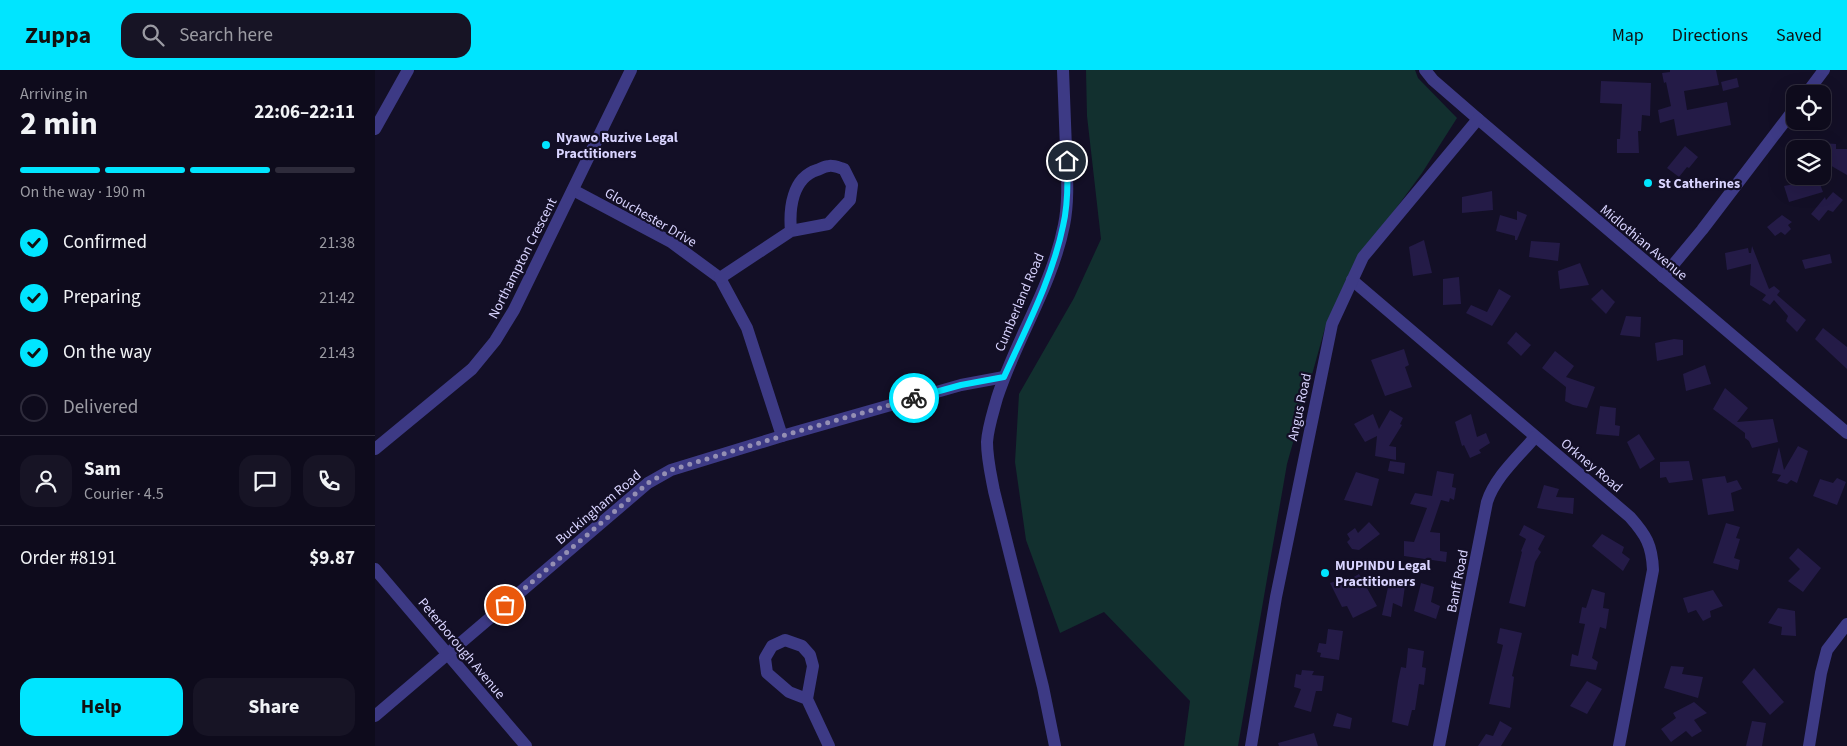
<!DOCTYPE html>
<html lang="en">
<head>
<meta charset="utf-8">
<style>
	:root { --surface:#0e0b1c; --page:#171425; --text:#f1f3f6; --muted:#9b9ba3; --line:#2e2b3b; --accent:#00e5ff }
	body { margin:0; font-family:"Source Sans 3",sans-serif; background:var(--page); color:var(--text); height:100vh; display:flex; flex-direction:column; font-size:19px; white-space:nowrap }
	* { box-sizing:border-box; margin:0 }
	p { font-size:16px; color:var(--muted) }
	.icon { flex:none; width:28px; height:28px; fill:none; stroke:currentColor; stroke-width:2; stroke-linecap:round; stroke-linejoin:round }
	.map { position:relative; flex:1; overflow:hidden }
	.sheet { display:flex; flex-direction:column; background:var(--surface); width:375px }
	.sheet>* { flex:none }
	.buttons { position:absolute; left:1411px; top:15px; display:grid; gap:10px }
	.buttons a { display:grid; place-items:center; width:45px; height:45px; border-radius:10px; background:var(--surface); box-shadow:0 5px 20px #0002,0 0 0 1px var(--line); font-size:25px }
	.pin { position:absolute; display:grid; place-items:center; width:42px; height:42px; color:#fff; margin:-21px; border:2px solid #fff; border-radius:50%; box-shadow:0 1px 5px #0007 }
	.courier { position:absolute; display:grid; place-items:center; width:50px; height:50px; margin:-25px; border:4px solid #00e5ff; border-radius:50%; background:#fff; color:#222; box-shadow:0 1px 6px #0007 }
	.summary em { font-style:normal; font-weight:700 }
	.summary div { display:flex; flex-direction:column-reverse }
	.summary { display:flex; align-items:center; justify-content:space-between; height:85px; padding:0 20px }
	h1 { font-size:32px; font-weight:700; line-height:38px }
	.bar { display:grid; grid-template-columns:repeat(4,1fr); gap:8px 5px; align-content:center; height:60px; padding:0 20px }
	.bar i { height:6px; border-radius:4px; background:var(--line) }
	.bar .on { background:var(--accent) }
	.bar p { grid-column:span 4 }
	.line { display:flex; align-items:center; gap:12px; padding:0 20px; border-top:1px solid var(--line) }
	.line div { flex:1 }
	.round { display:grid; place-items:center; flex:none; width:52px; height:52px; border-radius:15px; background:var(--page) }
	ol { padding:0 20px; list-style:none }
	li { display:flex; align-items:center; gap:15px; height:55px }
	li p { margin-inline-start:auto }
	li .icon { padding:5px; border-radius:50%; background:var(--accent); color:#111; stroke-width:4 }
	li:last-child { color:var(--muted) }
	li i { width:28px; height:28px; border:2px solid var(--line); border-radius:50% }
	.action { display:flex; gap:10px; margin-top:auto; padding:10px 20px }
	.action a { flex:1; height:58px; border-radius:15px; background:var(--accent); color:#111; font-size:20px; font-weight:700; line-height:58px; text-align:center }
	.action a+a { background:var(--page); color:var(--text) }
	header { display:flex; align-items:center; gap:30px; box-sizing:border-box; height:70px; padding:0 25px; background:var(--accent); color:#111 }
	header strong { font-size:24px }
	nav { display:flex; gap:28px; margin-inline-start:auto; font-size:18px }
	.search { width:350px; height:45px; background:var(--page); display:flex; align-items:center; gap:12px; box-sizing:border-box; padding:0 18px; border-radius:15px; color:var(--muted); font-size:19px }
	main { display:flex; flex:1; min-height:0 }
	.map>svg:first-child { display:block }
	.green { fill:#12302f }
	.building { fill:#241b47 }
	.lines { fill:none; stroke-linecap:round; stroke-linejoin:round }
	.minor { stroke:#3d3a85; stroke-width:12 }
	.done { stroke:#948fb3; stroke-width:5; stroke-dasharray:0 9 }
	.route { stroke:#00e5ff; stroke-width:6 }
	.poi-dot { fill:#00e5ff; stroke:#130f26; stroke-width:2 }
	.labels { text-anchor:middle; stroke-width:4.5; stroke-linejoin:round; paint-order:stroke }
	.poi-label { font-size:14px; font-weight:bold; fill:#d9d4ff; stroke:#130f26; text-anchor:start }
	.street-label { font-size:14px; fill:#d9d4ff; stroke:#130f26 }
</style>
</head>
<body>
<header>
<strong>Zuppa</strong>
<div class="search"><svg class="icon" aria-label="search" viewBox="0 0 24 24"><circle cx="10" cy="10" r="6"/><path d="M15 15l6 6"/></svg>Search here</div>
<nav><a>Map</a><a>Directions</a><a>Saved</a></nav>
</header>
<main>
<section class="sheet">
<div class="summary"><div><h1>2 min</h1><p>Arriving in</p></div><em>22:06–22:11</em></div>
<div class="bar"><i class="on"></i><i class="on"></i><i class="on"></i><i></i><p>On the way · 190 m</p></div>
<ol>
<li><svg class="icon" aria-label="check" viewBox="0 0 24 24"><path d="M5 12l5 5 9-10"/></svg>Confirmed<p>21:38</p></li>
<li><svg class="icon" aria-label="check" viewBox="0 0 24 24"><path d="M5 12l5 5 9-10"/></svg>Preparing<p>21:42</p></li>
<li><svg class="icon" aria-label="check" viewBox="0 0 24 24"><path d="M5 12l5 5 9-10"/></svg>On the way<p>21:43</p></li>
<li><i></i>Delivered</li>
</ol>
<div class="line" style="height:90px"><a class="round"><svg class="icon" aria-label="person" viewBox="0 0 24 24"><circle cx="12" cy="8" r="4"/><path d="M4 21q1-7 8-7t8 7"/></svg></a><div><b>Sam</b><p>Courier · 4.5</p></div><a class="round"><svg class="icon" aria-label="chat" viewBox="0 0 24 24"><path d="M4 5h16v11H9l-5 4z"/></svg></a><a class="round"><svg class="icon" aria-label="phone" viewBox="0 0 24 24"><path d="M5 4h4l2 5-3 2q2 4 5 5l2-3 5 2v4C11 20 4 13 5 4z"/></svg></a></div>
<div class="line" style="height:65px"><div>Order #8191</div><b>$9.87</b></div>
<div class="action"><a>Help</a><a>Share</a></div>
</section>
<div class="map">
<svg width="1472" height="676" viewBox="0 0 1472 676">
	<rect width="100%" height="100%" fill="#130f26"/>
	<!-- green -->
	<path class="green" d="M 711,0 L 1040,0 L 1043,8 L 1082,48 L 1047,103 L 986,186 L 950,258 L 912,394 L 863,676 L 809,676 L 815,631 L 729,542 L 685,563 L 651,470 L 640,392 L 644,324 L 699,228 L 726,169 L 712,46 Z"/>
	<!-- building -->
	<g class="building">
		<path d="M 1295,0 L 1341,0 L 1344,15 L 1309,21 L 1312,40 L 1352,32 L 1356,55 L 1302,66 L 1299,49 L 1285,53 L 1283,40 L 1296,36 L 1291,12 L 1289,13 L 1287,3 L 1295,2 Z"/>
		<path d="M 1362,8 L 1364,17 L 1348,21 L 1346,12 Z"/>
		<path d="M 1226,11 L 1276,13 L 1275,46 L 1267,45 L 1266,61 L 1263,61 L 1264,83 L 1242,83 L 1242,69 L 1245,69 L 1247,34 L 1225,33 Z"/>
		<path d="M 1448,73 L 1461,74 L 1461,79 L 1472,79 L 1472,105 L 1453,94 L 1448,94 Z"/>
		<path d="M 1310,76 L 1323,87 L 1314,98 L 1312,97 L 1304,107 L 1292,98 Z"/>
		<path d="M 1426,106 L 1442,106 L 1448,122 L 1414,132 L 1409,116 L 1429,112 Z"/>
		<path d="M 1117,121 L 1118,140 L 1087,143 L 1087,127 Z"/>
		<path d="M 1458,122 L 1468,130 L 1458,142 L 1453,140 L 1444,151 L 1436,144 L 1450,127 L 1451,130 Z"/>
		<path d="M 1142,141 L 1152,145 L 1142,170 L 1140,170 L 1140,166 L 1121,161 L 1125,145 L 1142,150 Z"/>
		<path d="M 1407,145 L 1417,152 L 1413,155 L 1416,159 L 1410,165 L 1406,162 L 1400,166 L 1392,157 Z"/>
		<path d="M 1049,170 L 1057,203 L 1038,206 L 1034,177 Z"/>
		<path d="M 1156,171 L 1185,173 L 1183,191 L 1154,187 Z"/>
		<path d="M 1377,176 L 1394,219 L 1399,216 L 1405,221 L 1402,225 L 1431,250 L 1422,262 L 1411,251 L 1413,246 L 1399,230 L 1395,235 L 1387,230 L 1391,225 L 1375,215 L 1376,194 L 1352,200 L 1350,183 L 1373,178 L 1374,183 L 1376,183 Z"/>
		<path d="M 1455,184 L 1457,193 L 1430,199 L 1427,190 Z"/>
		<path d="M 1205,193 L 1214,215 L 1185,219 L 1183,201 Z"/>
		<path d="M 1084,207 L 1086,234 L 1068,235 L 1068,209 Z"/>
		<path d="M 1124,219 L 1136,226 L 1117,256 L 1091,243 L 1096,235 L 1112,242 Z"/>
		<path d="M 1227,219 L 1240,232 L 1231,244 L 1216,229 Z"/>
		<path d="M 1251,246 L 1266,247 L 1265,267 L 1245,265 Z"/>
		<path d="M 1448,258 L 1472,277 L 1472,299 L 1440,269 Z"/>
		<path d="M 1141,262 L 1156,275 L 1146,286 L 1132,273 Z"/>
		<path d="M 1299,269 L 1308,270 L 1308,285 L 1282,291 L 1280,273 Z"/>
		<path d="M 1029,279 L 1034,295 L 1030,297 L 1037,317 L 1010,326 L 996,290 Z"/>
		<path d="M 1180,281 L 1199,296 L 1191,307 L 1220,317 L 1212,338 L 1198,335 L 1190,331 L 1191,317 L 1167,298 Z"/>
		<path d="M 1330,295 L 1336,314 L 1311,321 L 1308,304 Z"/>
		<path d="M 1350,318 L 1373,338 L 1362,352 L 1398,349 L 1403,372 L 1377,378 L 1374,371 L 1370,368 L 1370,363 L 1338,339 Z"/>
		<path d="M 1225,336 L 1241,338 L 1240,355 L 1245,356 L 1244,366 L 1221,364 Z"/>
		<path d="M 1015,340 L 1028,348 L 1025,354 L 1027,355 L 1014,376 L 1021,377 L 1021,390 L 1000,386 L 1002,366 L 990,372 L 979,354 L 998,344 L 1004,359 Z"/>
		<path d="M 1096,344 L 1102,367 L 1111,363 L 1115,373 L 1104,380 L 1106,383 L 1095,388 L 1089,375 L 1087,376 L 1080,352 Z"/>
		<path d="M 1264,364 L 1280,389 L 1265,399 L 1252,372 Z"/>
		<path d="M 1423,376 L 1433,381 L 1422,413 L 1416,410 L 1412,414 L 1402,411 L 1406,405 L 1397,403 L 1404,377 L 1409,400 Z"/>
		<path d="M 1015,391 L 1030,393 L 1029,404 L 1013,401 Z"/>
		<path d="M 1314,391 L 1318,410 L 1294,413 L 1291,407 L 1285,408 L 1285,392 Z"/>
		<path d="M 1062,401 L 1079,404 L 1077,417 L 1081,418 L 1079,430 L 1075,428 L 1074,432 L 1066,430 L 1055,462 L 1065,463 L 1065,481 L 1072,482 L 1071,492 L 1029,486 L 1029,471 L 1039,472 L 1052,438 L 1035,434 L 1040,423 L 1057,426 Z"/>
		<path d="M 981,402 L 1004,409 L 997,436 L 969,430 Z"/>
		<path d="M 1350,406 L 1352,413 L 1362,410 L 1367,419 L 1356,423 L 1359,441 L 1333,445 L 1327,409 Z"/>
		<path d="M 1462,408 L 1471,412 L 1462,435 L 1438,426 L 1445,409 L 1458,413 Z"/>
		<path d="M 1169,415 L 1184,419 L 1181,427 L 1199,428 L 1198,444 L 1162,438 Z"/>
		<path d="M 994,452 L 1005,464 L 984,480 L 977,479 L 972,472 L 975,469 L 972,464 L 980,458 L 983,463 Z"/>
		<path d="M 1351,453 L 1365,457 L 1361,468 L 1365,469 L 1359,488 L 1365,490 L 1363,500 L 1338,493 Z"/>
		<path d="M 1149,455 L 1170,466 L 1163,479 L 1166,482 L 1160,492 L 1150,537 L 1134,533 L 1147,482 L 1146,481 L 1151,469 L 1144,465 Z"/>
		<path d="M 1227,464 L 1249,477 L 1247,483 L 1255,489 L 1248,501 L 1217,476 Z"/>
		<path d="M 1423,478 L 1446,498 L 1428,522 L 1413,511 L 1425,499 L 1414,488 Z"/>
		<path d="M 984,504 L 1002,536 L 978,548 L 972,536 L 967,537 L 955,513 L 965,510 L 968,513 Z"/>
		<path d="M 1015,508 L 1031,509 L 1027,537 L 1018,533 L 1016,547 L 1007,545 Z"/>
		<path d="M 1046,513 L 1059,517 L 1056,532 L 1065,536 L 1061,549 L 1039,541 Z"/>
		<path d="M 1217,519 L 1230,523 L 1228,538 L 1234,539 L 1231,559 L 1225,557 L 1217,588 L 1223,592 L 1221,600 L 1195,596 L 1197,584 L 1203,586 L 1210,554 L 1204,553 L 1207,537 L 1211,538 Z"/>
		<path d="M 1338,520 L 1348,536 L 1335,541 L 1336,547 L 1328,551 L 1321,540 L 1313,543 L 1308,528 Z"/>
		<path d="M 1403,538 L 1420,541 L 1421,566 L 1406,565 L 1407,557 L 1393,553 Z"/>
		<path d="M 1125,558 L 1147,563 L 1137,606 L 1139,607 L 1135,638 L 1114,634 L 1128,575 L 1122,573 Z"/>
		<path d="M 953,559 L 968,561 L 964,590 L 945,587 L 946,583 L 942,582 L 944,573 L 951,574 Z"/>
		<path d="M 1033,578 L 1049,581 L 1047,597 L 1051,598 L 1049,615 L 1044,614 L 1040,640 L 1037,640 L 1033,656 L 1017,652 L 1023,611 L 1026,597 L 1031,598 Z"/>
		<path d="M 1296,596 L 1309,597 L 1307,604 L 1328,607 L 1323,628 L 1289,618 Z"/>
		<path d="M 1379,598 L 1409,632 L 1395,645 L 1367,612 Z"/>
		<path d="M 927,600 L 939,601 L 937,605 L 949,606 L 947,621 L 941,621 L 936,642 L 919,637 L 926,619 L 919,617 L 921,604 L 926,605 Z"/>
		<path d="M 1212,611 L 1227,619 L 1212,644 L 1195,636 Z"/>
		<path d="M 1319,632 L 1332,643 L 1319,650 L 1327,661 L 1317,667 L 1311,661 L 1296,672 L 1286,659 L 1301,648 L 1298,643 Z"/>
		<path d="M 962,643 L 977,648 L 975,659 L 958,656 Z"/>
		<path d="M 1125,651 L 1137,658 L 1126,676 L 1103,676 L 1111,664 L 1118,666 Z"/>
		<path d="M 1377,651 L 1391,653 L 1387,676 L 1371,676 Z"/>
		<path d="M 939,663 L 943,676 L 904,676 L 903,673 Z"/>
	</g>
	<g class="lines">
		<!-- minor -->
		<g class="minor">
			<path d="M 1050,0 L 1058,10 L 1103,49 L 1472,363"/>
			<path d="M 1431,24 L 1449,0"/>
			<path d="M 0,59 L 33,0"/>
			<path d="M 198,120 L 296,172 L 345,208 L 372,258 L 407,366"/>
			<path d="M 1288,207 L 1327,160 L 1420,38"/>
			<path d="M 345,208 L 416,161 L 453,154 L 475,130 L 477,115 L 469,99 C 465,98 458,95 454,96 C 450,96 445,99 442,100 C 417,108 414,139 416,161"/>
			<path d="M 977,210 L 1255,447 C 1271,465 1277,475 1278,500 L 1244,676"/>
			<path d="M 0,379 L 97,299 L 120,271 L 139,240 L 256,0"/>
			<path d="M 0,499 L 151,676"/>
			<path d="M 432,629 L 414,622 L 392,603 L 390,588 L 397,576 L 410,570 L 427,576 L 435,585 L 438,596 L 432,629 L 454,676"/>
			<path d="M 0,646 L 273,413 L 296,400 L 407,366 L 586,315 L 629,307"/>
			<path d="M 680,676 L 668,617 L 619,421 C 616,405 612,389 612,372 C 613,357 618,343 622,328 C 641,269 677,216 689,155 C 694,130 692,105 691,79 C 690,53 689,26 688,0"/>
			<path d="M 876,676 L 901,527 L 957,254 L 988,187 L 1103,49"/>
			<path d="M 1064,676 L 1112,432 C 1120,407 1143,387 1160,367"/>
			<path d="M 1434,676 L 1446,603 L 1452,580 L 1472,554"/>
		</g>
	</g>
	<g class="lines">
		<!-- done -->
		<path class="done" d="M 130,535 L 273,413 L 296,400 L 407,366 L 539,328"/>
		<!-- route -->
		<path class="route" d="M 539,328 L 586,315 L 629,307 C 651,258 677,209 688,156 C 693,135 693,113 692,91"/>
	</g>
	<!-- markers -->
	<g class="poi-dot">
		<circle cx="171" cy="75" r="5"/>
		<circle cx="1273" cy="113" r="5"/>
		<circle cx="950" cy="503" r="5"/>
	</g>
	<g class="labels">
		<!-- poi labels -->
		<g class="poi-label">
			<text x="181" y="72">Nyawo Ruzive Legal<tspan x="181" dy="16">Practitioners</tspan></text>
			<text x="1283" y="118">St Catherines</text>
			<text x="960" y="500">MUPINDU Legal<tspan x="960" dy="16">Practitioners</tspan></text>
		</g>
		<!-- street labels -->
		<g class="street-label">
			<text transform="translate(276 147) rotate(30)" y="5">Glouchester Drive</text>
			<text transform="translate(1269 172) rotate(40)" y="5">Midlothian Avenue</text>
			<text transform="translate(147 188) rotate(-63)" y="5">Northampton Crescent</text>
			<text transform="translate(644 232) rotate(-67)" y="5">Cumberland Road</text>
			<text transform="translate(924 337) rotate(-78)" y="5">Angus Road</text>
			<text transform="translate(1217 395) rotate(40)" y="5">Orkney Road</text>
			<text transform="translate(223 437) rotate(-40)" y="5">Buckingham Road</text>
			<text transform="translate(1082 511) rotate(-79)" y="5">Banff Road</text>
			<text transform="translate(87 578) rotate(50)" y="5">Peterborough Avenue</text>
		</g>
	</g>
</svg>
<div class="buttons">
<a><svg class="icon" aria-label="locate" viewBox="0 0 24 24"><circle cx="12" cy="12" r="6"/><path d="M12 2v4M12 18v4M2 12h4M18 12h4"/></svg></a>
<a><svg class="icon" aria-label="layers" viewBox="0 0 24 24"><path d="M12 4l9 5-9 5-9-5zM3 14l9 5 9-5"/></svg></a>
</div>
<div class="pin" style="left:130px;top:535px;background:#ea580c"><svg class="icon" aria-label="bag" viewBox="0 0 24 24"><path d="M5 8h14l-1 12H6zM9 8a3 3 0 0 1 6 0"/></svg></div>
<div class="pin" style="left:692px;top:91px;background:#1f2937"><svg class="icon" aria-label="home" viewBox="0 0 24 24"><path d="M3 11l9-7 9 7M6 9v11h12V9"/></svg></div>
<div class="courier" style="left:539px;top:328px"><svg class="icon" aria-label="bike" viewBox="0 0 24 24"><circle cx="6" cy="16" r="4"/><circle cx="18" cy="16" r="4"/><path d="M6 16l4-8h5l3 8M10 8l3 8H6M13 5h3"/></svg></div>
</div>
</main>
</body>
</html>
